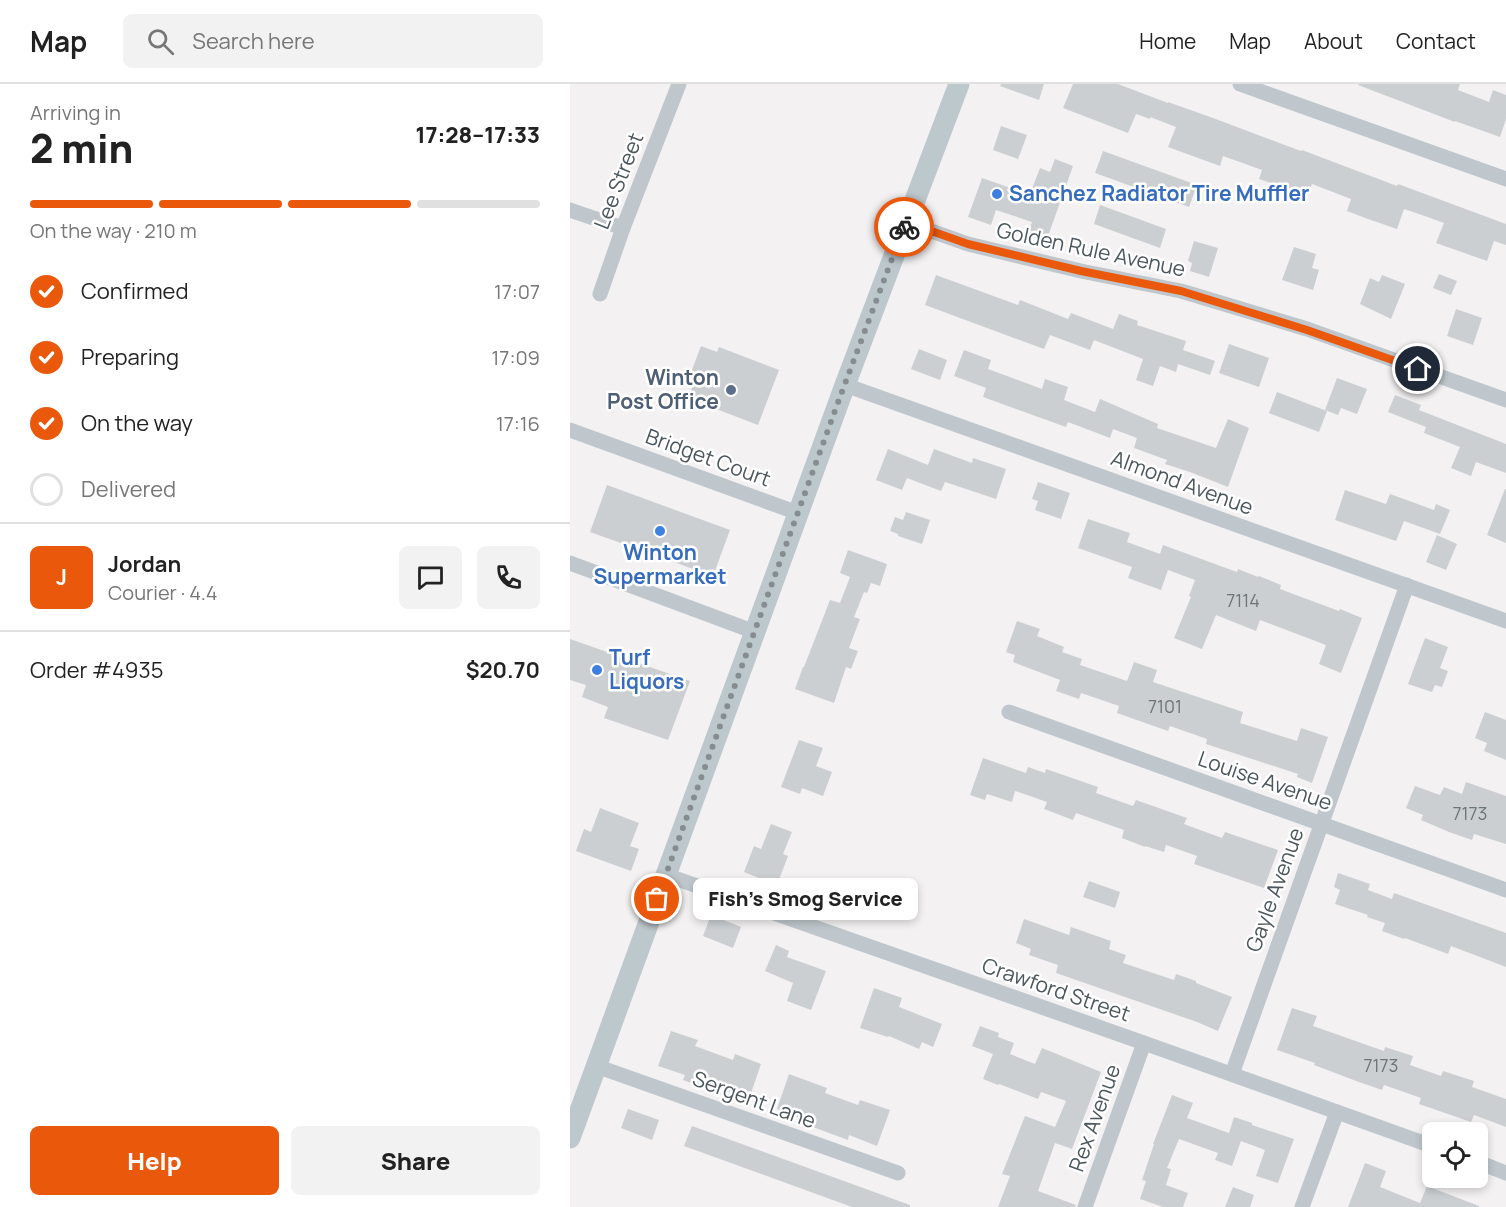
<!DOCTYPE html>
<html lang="en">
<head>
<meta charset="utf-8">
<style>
	:root { --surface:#fff; --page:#f2f2f2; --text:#222; --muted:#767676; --line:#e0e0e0; --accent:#ea580c }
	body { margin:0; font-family:Manrope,sans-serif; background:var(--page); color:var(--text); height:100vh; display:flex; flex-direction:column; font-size:22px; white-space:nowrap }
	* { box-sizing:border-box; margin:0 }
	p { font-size:20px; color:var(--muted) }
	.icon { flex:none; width:33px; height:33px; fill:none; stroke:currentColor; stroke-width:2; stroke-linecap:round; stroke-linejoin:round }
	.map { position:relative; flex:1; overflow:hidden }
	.details { display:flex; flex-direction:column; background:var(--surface); width:570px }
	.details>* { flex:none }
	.tools { position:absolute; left:852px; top:1038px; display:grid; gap:12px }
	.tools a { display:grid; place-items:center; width:66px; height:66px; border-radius:9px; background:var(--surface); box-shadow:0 3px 9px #0003; font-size:30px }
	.pin { position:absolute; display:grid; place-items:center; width:51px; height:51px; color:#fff; margin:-26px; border:3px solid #fff; border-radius:50%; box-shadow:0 2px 6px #0007 }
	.courier { position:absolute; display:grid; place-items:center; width:60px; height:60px; margin:-30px; border:4px solid #ea580c; border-radius:50%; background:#fff; color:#222; box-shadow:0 2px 8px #0007 }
	.bubble { position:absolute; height:42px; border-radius:9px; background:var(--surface); box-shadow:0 3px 9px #0003; font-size:20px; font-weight:800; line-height:42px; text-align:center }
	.summary em { font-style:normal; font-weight:800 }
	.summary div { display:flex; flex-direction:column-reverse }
	.summary { display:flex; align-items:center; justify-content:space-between; height:102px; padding:0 30px }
	h1 { font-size:39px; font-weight:800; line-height:45px }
	.bar { display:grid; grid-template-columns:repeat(4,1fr); gap:9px 6px; align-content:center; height:72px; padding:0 30px }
	.bar i { height:8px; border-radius:4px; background:var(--line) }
	.bar .current { background:var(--accent) }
	.bar p { grid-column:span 4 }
	.line { display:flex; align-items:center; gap:15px; padding:0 30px; border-top:2px solid var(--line) }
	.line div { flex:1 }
	.round { display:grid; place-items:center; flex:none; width:63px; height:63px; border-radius:9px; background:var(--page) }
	ol { padding:0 30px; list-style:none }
	li { display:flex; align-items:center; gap:18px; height:66px }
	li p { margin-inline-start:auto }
	li .icon { padding:6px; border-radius:50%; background:var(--accent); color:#fff; stroke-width:4 }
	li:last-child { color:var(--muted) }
	li i { width:33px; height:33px; border:3px solid var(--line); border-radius:50% }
	.primary-button { display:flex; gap:12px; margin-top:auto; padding:12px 30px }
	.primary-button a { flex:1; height:69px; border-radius:9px; background:var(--accent); color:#fff; font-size:24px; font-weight:800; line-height:69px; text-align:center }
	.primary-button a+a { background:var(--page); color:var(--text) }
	header { display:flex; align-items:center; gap:36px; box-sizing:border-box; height:84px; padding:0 30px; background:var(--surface); border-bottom:2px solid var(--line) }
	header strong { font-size:28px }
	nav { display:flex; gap:33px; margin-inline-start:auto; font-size:21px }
	.search { width:420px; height:54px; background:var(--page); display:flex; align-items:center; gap:15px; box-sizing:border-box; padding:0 21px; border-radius:9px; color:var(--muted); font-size:22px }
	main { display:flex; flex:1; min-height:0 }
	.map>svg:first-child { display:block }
	.building { fill:#cccfd2 }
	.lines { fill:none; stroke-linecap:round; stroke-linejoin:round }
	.street { stroke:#bfc7cc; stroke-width:15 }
	.secondary { stroke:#bdc8cd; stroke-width:21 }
	.done { stroke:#868d90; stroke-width:6; stroke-dasharray:0 10.8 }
	.route { stroke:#ea580c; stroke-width:8 }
	.shop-dot { fill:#3f7fe0; stroke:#fff; stroke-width:2 }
	.service-dot { fill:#5c6f8a; stroke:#fff; stroke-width:2 }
	.labels { text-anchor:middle; stroke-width:5; stroke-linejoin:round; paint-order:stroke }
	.number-label { font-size:18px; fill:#6b757a }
	.street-label { font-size:21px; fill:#4b575c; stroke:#fff }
	.shop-label { font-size:21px; font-weight:bold; fill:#366cbe; stroke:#fff; text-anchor:start }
	.service-label { font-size:21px; font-weight:bold; fill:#4e5e75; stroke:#fff; text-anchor:end }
</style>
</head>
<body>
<header>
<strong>Map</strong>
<div class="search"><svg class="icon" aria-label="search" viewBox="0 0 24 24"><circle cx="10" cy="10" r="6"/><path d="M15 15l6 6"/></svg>Search here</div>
<nav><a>Home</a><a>Map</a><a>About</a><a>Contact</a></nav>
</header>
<main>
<section class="details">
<div class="summary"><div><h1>2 min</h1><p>Arriving in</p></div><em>17:28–17:33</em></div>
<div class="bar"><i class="current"></i><i class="current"></i><i class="current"></i><i></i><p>On the way · 210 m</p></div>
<ol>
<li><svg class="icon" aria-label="check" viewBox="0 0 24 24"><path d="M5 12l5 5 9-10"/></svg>Confirmed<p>17:07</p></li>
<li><svg class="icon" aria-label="check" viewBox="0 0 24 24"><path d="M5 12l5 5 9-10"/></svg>Preparing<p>17:09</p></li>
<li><svg class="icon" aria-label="check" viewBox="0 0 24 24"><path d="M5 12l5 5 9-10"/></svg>On the way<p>17:16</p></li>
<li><i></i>Delivered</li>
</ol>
<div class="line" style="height:108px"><b class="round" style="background:var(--accent);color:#fff">J</b><div><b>Jordan</b><p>Courier · 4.4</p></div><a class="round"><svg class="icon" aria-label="chat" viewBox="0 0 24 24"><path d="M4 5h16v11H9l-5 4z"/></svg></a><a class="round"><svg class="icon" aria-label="phone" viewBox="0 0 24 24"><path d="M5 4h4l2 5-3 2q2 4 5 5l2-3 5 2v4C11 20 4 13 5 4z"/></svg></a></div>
<div class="line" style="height:78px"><div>Order #4935</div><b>$20.70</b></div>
<div class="primary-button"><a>Help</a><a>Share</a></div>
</section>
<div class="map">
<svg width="936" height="1123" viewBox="0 0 936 1123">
	<rect width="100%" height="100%" fill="#f3f1f2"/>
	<!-- building -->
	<g class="building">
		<path d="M 431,0 L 474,0 L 469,16 L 430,2 Z"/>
		<path d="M 503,0 L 548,0 L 598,19 L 598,18 L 643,34 L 731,67 L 732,66 L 827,102 L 828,100 L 936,140 L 936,161 L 924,157 L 917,177 L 866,159 L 874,139 L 849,130 L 834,125 L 827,145 L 798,135 L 777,127 L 781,115 L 742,100 L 737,112 L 689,95 L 692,86 L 653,72 L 650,82 L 598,63 L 606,43 L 580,33 L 580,35 L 566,30 L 558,49 L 493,24 Z"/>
		<path d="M 789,0 L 890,0 L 888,6 L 919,18 L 923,6 L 936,11 L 936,35 L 930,53 L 885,37 L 885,38 L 788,1 Z"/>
		<path d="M 431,42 L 457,51 L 448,75 L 423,66 Z"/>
		<path d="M 533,67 L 627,101 L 619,123 L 525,89 Z"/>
		<path d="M 485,75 L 503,82 L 477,155 L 458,148 L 462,138 L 426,126 L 421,141 L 398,133 L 412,94 L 438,103 L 437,107 L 458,115 L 470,84 L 480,88 Z"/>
		<path d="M 530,121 L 596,145 L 590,164 L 524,140 Z"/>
		<path d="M 624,157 L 648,164 L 639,193 L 620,187 L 622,179 L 618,177 Z"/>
		<path d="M 724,163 L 746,170 L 742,184 L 749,186 L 743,206 L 712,196 Z"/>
		<path d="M 869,190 L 887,197 L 881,211 L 863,204 Z"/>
		<path d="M 366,191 L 448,221 L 450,216 L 498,235 L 501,229 L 543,245 L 549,230 L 568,237 L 567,241 L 616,257 L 613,266 L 645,277 L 640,291 L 608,280 L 606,288 L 590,282 L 583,302 L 566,296 L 573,275 L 524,256 L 520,266 L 480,251 L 474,265 L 355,221 Z"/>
		<path d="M 812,191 L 835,200 L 821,235 L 790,220 L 800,194 L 809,198 Z"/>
		<path d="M 886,225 L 912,234 L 903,261 L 877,252 Z"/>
		<path d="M 659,260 L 699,274 L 689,303 L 649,289 Z"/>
		<path d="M 131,262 L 147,268 L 149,263 L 209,286 L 188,341 L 128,318 L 130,314 L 119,311 L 123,301 L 117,299 Z"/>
		<path d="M 349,265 L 377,276 L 370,296 L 341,285 Z"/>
		<path d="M 394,266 L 421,276 L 418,285 L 472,305 L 475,295 L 498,303 L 494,316 L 525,328 L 530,315 L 588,340 L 587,344 L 646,364 L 658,335 L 679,344 L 658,403 L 620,388 L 595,380 L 597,376 L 564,364 L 567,354 L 543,345 L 540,354 L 498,338 L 496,343 L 413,313 L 416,304 L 384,292 Z"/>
		<path d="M 767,294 L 797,305 L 787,330 L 771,324 L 768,331 L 755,326 Z"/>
		<path d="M 707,308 L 757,327 L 749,348 L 699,329 Z"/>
		<path d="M 825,311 L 851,321 L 849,326 L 936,360 L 936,389 L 906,378 L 901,392 L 881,384 L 890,363 L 854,349 L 856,343 L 818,328 Z"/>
		<path d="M 318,365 L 358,381 L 364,365 L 402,379 L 403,374 L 436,385 L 426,415 L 375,398 L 371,407 L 337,394 L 332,406 L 306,396 Z"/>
		<path d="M 468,398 L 500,409 L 491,435 L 465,426 L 468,417 L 462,415 Z"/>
		<path d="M 37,401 L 160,446 L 143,492 L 20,448 Z"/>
		<path d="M 935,405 L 936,405 L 936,459 L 917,451 Z"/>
		<path d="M 775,406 L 816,420 L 820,410 L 864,426 L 866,420 L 880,426 L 870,450 L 834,437 L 826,457 L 765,436 Z"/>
		<path d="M 336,428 L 360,436 L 352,460 L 328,452 L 328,450 L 320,447 L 325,433 L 333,436 Z"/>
		<path d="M 518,435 L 560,449 L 557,458 L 590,470 L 593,461 L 667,488 L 668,485 L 688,493 L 689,492 L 711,501 L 710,505 L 769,527 L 770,525 L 792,534 L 771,589 L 749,580 L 756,561 L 690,536 L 686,547 L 646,531 L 632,565 L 604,554 L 621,513 L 619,512 L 625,496 L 598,486 L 591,506 L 558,494 L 562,483 L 508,464 Z"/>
		<path d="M 867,451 L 887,460 L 876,486 L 856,478 Z"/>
		<path d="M 278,466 L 317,480 L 310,502 L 301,499 L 297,509 L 294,508 L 284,533 L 290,535 L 279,564 L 288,567 L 281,585 L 276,583 L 264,619 L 225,605 L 233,583 L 234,583 L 260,516 L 270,519 L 280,493 L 270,489 Z"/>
		<path d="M 447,537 L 470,545 L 467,552 L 494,563 L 492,568 L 512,575 L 510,581 L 557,597 L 564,578 L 587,586 L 583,598 L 673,628 L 670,639 L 727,657 L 731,644 L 758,653 L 742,699 L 727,693 L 728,690 L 636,660 L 637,655 L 600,642 L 598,647 L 547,629 L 549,622 L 511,609 L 509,615 L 486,607 L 490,596 L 443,578 L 445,571 L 436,568 Z"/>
		<path d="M 855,554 L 878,563 L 870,584 L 878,587 L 872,603 L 865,601 L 862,608 L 838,600 Z"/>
		<path d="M 0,555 L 120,597 L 98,656 L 34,634 L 38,623 L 12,613 L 16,601 L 0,596 Z"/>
		<path d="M 915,628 L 936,636 L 936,676 L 914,667 L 917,659 L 905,654 Z"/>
		<path d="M 229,656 L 253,664 L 246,682 L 262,688 L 253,712 L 232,704 L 230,710 L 211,703 Z"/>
		<path d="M 413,674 L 456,689 L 458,683 L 475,689 L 476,685 L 528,703 L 526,709 L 563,722 L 566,716 L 617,734 L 614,740 L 652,754 L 655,748 L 708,766 L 694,804 L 624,780 L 627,772 L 596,761 L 594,768 L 575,762 L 575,763 L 552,754 L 554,746 L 506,729 L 503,736 L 474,725 L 477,718 L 445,707 L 442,718 L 417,710 L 415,716 L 400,711 Z"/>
		<path d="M 896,698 L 936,712 L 936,760 L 904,750 L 902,756 L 879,748 L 851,736 L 853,731 L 836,724 L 845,702 L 870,711 L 874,703 L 892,710 Z"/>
		<path d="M 30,724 L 69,739 L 60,762 L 69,765 L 61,787 L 6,767 L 14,745 L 21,748 Z"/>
		<path d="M 201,740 L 222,748 L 213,770 L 218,772 L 207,801 L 174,788 L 184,762 L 191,765 Z"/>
		<path d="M 768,789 L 800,800 L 798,806 L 822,815 L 824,809 L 936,849 L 936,883 L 881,862 L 878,870 L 835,854 L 834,855 L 812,847 L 815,839 L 797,833 L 798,831 L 765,820 L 770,806 L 764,803 Z"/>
		<path d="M 519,797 L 550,808 L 545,824 L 513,813 Z"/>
		<path d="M 141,831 L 171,843 L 163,864 L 133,852 Z"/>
		<path d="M 454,835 L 499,851 L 501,843 L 541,857 L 539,865 L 556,871 L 553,879 L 604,896 L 606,890 L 626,897 L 626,899 L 662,913 L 648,947 L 627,938 L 486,889 L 488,881 L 459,871 L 461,865 L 446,859 Z"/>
		<path d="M 206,861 L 219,867 L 217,873 L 256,887 L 241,926 L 217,917 L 223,899 L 195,887 Z"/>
		<path d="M 304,904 L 332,914 L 329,923 L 372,940 L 363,963 L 352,958 L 349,965 L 319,952 L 318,953 L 290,944 Z"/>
		<path d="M 722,924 L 747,932 L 743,942 L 814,967 L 815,963 L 843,972 L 840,981 L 871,992 L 873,987 L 904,997 L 902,1003 L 936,1015 L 936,1043 L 904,1031 L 901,1038 L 849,1020 L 851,1014 L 814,1001 L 812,1006 L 789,998 L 744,981 L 745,979 L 707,966 Z"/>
		<path d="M 410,942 L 429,949 L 428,953 L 444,959 L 440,970 L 465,980 L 472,964 L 531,988 L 502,1065 L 485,1059 L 468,1107 L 506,1121 L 505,1123 L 428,1123 L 440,1092 L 432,1090 L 455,1032 L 485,1043 L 496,1017 L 471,1008 L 468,1015 L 429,1000 L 428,1001 L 413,995 L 423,970 L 402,962 Z"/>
		<path d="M 101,947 L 128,956 L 125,962 L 163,976 L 165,970 L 191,980 L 179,1015 L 152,1005 L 151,1010 L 113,996 L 115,991 L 88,982 Z"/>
		<path d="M 219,990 L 257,1004 L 255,1009 L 288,1021 L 290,1016 L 320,1026 L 307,1062 L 279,1051 L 278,1056 L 240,1042 L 241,1038 L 207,1025 Z"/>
		<path d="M 602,1011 L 623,1019 L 617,1034 L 659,1049 L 664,1033 L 682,1039 L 682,1041 L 724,1055 L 708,1099 L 686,1092 L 695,1066 L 671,1057 L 662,1082 L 645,1076 L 648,1069 L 609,1055 L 597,1084 L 601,1085 L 596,1101 L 618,1109 L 613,1123 L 593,1123 L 570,1115 L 576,1097 L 572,1096 L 584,1060 L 583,1060 Z"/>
		<path d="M 58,1025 L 89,1036 L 82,1056 L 51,1044 Z"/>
		<path d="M 122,1042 L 340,1121 L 340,1123 L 282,1123 L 114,1062 Z"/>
		<path d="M 795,1079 L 816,1087 L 810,1103 L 850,1119 L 857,1102 L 909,1122 L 909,1123 L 778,1123 Z"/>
		<path d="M 663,1103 L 684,1111 L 680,1123 L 655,1123 Z"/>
	</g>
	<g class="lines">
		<!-- street -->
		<g class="street">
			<path d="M 670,0 L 936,95"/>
			<path d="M 0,126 L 53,144"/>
			<path d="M 336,138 L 398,160 L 511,187 L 611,207 L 737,245 L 936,316"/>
			<path d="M 30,210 L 53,144 L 109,0"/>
			<path d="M 275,301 L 936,537"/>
			<path d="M 0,346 L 228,429"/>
			<path d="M 0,479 L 185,548"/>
			<path d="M 439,628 L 936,806"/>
			<path d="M 96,791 L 574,959 L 862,1062"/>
			<path d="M 26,982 L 328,1089"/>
			<path d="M 662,990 L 837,501"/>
			<path d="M 908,1078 L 936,1089"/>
			<path d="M 515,1123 L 574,959"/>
			<path d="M 732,1123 L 767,1028"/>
		</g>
		<!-- secondary -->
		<path class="secondary" d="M 0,1054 L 275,301 L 389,0"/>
	</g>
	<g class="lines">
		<!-- done -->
		<path class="done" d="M 87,815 L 270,313 L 334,143"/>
		<!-- route -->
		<path class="route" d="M 334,143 L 336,138 L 398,160 L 511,187 L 611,207 L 737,246 L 848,285"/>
	</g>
	<!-- markers -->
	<g class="shop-dot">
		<circle cx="427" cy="110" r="6"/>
		<circle cx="90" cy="447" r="6"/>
		<circle cx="27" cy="586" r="6"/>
	</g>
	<circle class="service-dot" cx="161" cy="306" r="6"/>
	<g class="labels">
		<!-- number labels -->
		<g class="number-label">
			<text x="673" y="523">7114</text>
			<text x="595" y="629">7101</text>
			<text x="900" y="736">7173</text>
			<text x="811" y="988">7173</text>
		</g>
		<!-- street labels -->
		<g class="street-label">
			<text transform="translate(49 97) rotate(-69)" y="7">Lee Street</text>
			<text transform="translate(521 166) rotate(12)" y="7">Golden Rule Avenue</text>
			<text transform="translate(138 374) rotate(20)" y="7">Bridget Court</text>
			<text transform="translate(612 399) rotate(20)" y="7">Almond Avenue</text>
			<text transform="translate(695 697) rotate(19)" y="7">Louise Avenue</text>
			<text transform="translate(705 806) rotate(-70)" y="7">Gayle Avenue</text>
			<text transform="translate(486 906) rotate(19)" y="7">Crawford Street</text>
			<text transform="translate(184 1016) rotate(20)" y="7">Sergent Lane</text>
			<text transform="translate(525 1034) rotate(-70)" y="7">Rex Avenue</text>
		</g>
		<!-- shop labels -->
		<g class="shop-label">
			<text x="439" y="117">Sanchez Radiator Tire Muffler</text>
			<text x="90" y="476" text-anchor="middle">Winton<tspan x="90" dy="24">Supermarket</tspan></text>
			<text x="39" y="581">Turf<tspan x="39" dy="24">Liquors</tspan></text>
		</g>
		<!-- service labels -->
		<g class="service-label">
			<text x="149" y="301">Winton<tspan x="149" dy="24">Post Office</tspan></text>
		</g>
	</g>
</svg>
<div class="tools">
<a><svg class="icon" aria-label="locate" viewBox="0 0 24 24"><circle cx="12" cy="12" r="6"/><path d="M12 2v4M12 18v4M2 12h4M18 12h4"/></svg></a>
</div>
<div class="pin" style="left:87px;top:815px;background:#ea580c"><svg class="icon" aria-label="bag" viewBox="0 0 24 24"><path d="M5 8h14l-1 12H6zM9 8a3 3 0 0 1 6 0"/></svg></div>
<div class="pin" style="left:848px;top:285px;background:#1f2937"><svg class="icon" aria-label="home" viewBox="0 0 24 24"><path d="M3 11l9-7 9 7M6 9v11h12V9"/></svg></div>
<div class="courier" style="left:334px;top:143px"><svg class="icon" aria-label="bike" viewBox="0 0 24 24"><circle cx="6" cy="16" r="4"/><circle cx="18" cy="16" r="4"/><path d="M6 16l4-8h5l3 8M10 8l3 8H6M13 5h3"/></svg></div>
<div class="bubble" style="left:123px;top:794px;width:225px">Fish's Smog Service</div>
</div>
</main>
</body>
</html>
